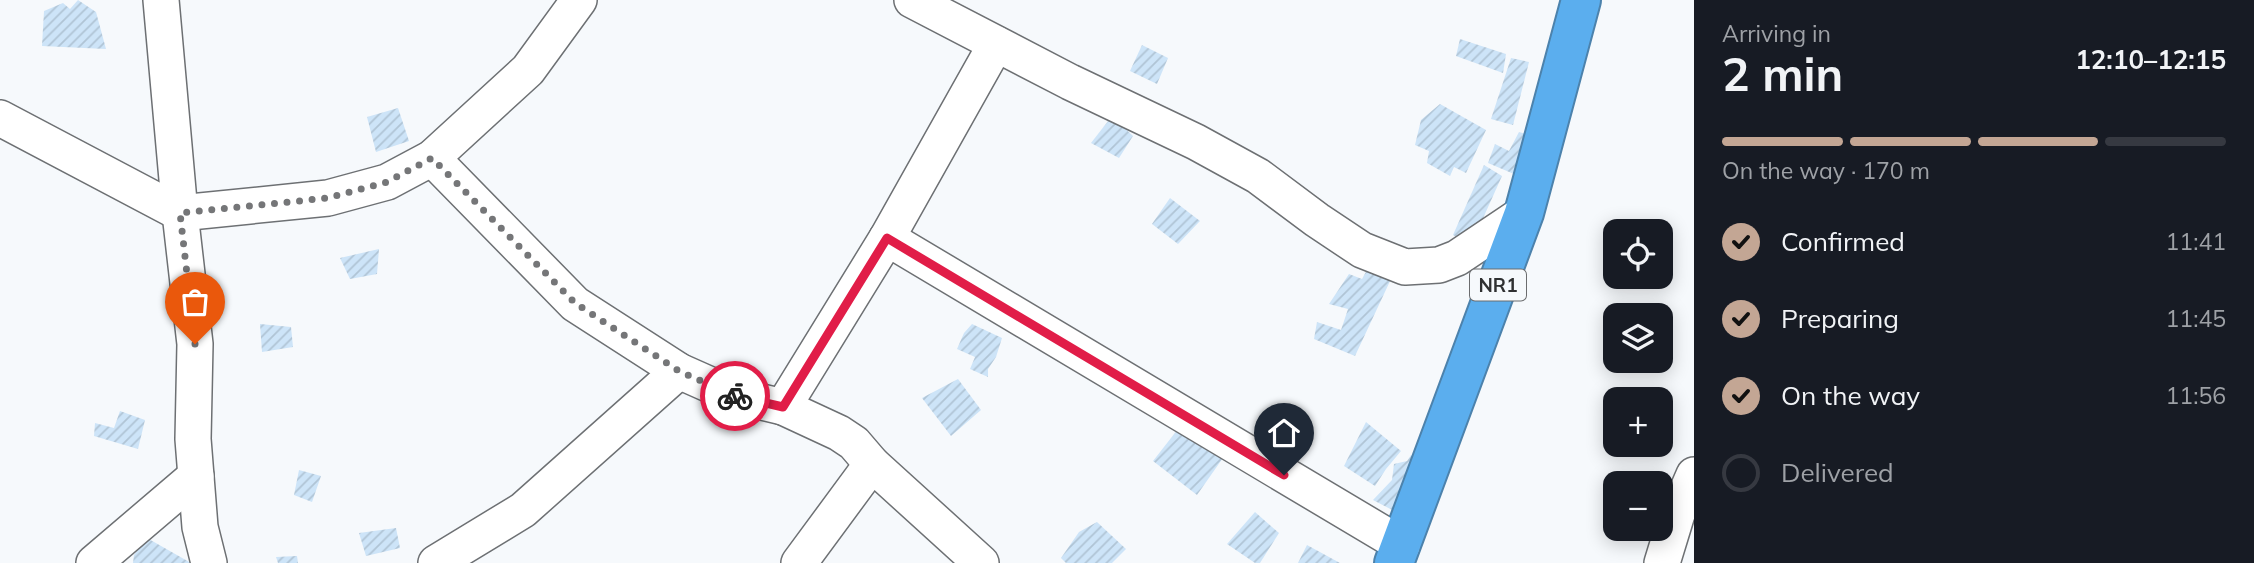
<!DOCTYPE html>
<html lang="en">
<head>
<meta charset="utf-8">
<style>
	:root { --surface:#171b24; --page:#242831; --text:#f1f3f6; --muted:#9ea1a6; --line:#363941; --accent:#c3a694 }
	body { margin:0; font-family:Mulish,sans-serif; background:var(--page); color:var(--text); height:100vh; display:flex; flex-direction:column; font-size:26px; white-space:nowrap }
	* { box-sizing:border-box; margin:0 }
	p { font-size:23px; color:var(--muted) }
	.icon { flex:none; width:38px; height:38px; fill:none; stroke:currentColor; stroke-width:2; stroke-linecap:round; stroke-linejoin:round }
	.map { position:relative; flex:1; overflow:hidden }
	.side { display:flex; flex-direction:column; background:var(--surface); width:560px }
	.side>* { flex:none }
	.buttons { position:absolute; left:1603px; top:219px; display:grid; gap:14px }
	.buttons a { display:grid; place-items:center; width:70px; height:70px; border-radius:14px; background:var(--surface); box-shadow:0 4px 18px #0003; font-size:35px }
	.pin { position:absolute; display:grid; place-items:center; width:60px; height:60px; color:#fff; margin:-72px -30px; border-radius:50% 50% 50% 0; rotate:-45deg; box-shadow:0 0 7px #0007 }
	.pin .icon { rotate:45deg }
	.courier { position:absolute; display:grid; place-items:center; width:70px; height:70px; margin:-35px; border:5px solid #e11d48; border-radius:50%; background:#fff; color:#222; box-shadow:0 2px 9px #0007 }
	.overview em { font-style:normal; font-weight:700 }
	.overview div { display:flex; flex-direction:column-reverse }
	.overview { display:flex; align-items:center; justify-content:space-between; height:119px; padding:0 28px }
	h1 { font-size:46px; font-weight:700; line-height:52px }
	.bar { display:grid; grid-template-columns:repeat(4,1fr); gap:10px 7px; align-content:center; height:84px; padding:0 28px }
	.bar i { height:9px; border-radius:5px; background:var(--line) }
	.bar .on { background:var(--accent) }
	.bar p { grid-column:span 4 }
	ol { padding:0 28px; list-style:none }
	li { display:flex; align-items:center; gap:21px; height:77px }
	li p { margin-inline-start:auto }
	li .icon { padding:7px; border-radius:50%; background:var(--accent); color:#111; stroke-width:4 }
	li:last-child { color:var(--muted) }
	li i { width:38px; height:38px; border:4px solid var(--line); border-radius:50% }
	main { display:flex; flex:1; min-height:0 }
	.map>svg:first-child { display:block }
	.building { fill:url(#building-hatch) }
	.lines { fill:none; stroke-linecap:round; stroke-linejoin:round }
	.minor-casing { stroke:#6d7073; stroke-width:38 }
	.highway-casing { stroke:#4c82ac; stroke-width:42 }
	.minor { stroke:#fff; stroke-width:35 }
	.highway { stroke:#5baeee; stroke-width:38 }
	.done { stroke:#757678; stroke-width:7; stroke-dasharray:0 12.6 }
	.route { stroke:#e11d48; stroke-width:9 }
	.labels { text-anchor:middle; stroke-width:7; stroke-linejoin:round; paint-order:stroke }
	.shield { fill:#f6f9fc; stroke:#6b6c6e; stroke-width:2 }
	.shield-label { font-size:19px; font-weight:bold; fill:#2f3031 }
</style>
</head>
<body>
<main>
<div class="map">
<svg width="1694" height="563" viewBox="0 0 1694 563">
	<defs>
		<pattern id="building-hatch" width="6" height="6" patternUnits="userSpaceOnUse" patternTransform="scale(1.75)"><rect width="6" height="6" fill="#cde4f8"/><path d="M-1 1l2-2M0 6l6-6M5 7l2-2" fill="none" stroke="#b0c4d5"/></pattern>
	</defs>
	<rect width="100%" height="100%" fill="#f6f9fc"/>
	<!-- building -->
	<g class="building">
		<path d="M 78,0 L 96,12 L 106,49 L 42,46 L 44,11 L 63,3 L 70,9 Z"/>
		<path d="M 1460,39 L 1506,54 L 1503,73 L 1456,56 Z"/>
		<path d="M 1142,45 L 1168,58 L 1157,84 L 1130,71 Z"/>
		<path d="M 1511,58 L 1529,62 L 1513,125 L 1491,119 Z"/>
		<path d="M 1440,104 L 1486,130 L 1466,173 L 1454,167 L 1450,176 L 1427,163 L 1429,151 L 1415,145 L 1421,120 Z"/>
		<path d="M 398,108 L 409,141 L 376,152 L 367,117 Z"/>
		<path d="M 1112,116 L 1133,136 L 1119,158 L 1091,143 Z"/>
		<path d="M 1519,132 L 1537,137 L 1521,177 L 1488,163 L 1495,144 L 1509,151 Z"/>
		<path d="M 1484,165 L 1502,176 L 1471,245 L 1453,235 Z"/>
		<path d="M 1170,198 L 1200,221 L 1178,244 L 1152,224 Z"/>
		<path d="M 379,249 L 377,274 L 350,279 L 340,258 Z"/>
		<path d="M 1367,270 L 1391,279 L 1355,356 L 1314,339 L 1317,322 L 1341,330 L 1348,309 L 1329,304 L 1349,274 L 1362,279 Z"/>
		<path d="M 260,324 L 291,327 L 293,347 L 262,352 Z"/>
		<path d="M 972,324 L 1002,338 L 996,357 L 988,369 L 988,377 L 970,369 L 975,357 L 957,349 L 964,333 Z"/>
		<path d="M 958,379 L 981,410 L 951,436 L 922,398 Z"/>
		<path d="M 120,411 L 145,420 L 138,449 L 94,436 L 95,423 L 114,428 Z"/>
		<path d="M 1366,422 L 1401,451 L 1386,469 L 1375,486 L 1344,466 Z"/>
		<path d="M 1178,429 L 1225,455 L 1197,495 L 1153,461 Z"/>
		<path d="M 1411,455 L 1424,467 L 1400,514 L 1373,500 L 1392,480 L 1394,464 L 1407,461 Z"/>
		<path d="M 299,470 L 321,476 L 312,502 L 294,495 Z"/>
		<path d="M 1255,512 L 1279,533 L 1260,563 L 1255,563 L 1227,544 Z"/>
		<path d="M 1097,522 L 1126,549 L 1112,563 L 1066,563 L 1061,558 L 1079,532 Z"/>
		<path d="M 396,528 L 400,548 L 366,556 L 359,533 Z"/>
		<path d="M 147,538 L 191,563 L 133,563 L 134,555 Z"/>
		<path d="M 1307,545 L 1340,563 L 1298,563 Z"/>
		<path d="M 297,556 L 298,563 L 278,563 L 276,557 Z"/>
	</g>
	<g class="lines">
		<!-- minor casing -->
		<g class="minor-casing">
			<g id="minor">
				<path d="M 161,0 L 180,213 L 195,344 L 193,439 L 200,527 L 209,563"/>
				<path d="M 912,0 L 1070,82 L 1196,142 L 1258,176 L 1317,220 L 1362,250 L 1405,267 L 1439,265 L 1457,258 L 1524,213"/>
				<path d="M 0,118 L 180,213 L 328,198 L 387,182 L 432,158 L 528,70 L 579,0"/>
				<path d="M 432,158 L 575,304 L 679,371 L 733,395 L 783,407"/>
				<path d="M 887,238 L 1402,545"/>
				<path d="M 94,563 L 196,476"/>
				<path d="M 436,563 L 523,510 L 679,371"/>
				<path d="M 799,563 L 872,464"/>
				<path d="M 981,563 L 872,464 L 854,443 L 839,433 L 783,407 L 887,238 L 996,44"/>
				<path d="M 1662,563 L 1677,514 L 1694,475"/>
			</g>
		</g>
		<!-- highway casing -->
		<g class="highway-casing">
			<path id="highway" d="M 1394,563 L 1524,213 L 1581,0"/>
		</g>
		<!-- minor -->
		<use href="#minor" class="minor"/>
		<!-- highway -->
		<use href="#highway" class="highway"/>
	</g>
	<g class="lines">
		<!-- done -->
		<path class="done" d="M 195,344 L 180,213 L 328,198 L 387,182 L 432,158 L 575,303 L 679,371 L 735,396"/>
		<!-- route -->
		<path class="route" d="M 735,396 L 783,407 L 887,238 L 1284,475"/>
	</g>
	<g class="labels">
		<!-- shield labels -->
		<rect class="shield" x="1470" y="269.5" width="56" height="31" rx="5"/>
		<g class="shield-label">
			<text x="1498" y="292">NR1</text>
		</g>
	</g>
</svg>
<div class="buttons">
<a><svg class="icon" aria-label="locate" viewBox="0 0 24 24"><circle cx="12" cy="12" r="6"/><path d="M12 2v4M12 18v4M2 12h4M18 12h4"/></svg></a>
<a><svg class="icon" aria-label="layers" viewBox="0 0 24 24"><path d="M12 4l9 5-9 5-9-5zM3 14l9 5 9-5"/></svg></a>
<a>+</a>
<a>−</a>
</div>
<div class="pin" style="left:195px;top:344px;background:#ea580c"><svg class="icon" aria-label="bag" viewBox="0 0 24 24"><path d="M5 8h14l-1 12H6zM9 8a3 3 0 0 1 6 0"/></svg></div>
<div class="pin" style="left:1284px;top:475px;background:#1f2937"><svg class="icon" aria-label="home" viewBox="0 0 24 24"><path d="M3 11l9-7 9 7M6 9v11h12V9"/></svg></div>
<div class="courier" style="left:735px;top:396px"><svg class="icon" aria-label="bike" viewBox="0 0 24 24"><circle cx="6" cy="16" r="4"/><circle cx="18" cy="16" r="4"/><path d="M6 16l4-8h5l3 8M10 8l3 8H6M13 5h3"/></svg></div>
</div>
<section class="side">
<div class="overview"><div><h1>2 min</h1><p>Arriving in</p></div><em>12:10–12:15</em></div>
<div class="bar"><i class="on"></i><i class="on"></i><i class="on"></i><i></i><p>On the way · 170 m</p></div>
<ol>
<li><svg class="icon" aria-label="check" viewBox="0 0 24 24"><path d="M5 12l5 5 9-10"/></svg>Confirmed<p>11:41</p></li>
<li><svg class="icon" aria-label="check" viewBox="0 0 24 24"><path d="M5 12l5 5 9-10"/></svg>Preparing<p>11:45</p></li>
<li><svg class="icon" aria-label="check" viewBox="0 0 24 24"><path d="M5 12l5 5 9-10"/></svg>On the way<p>11:56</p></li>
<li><i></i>Delivered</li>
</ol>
</section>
</main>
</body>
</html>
